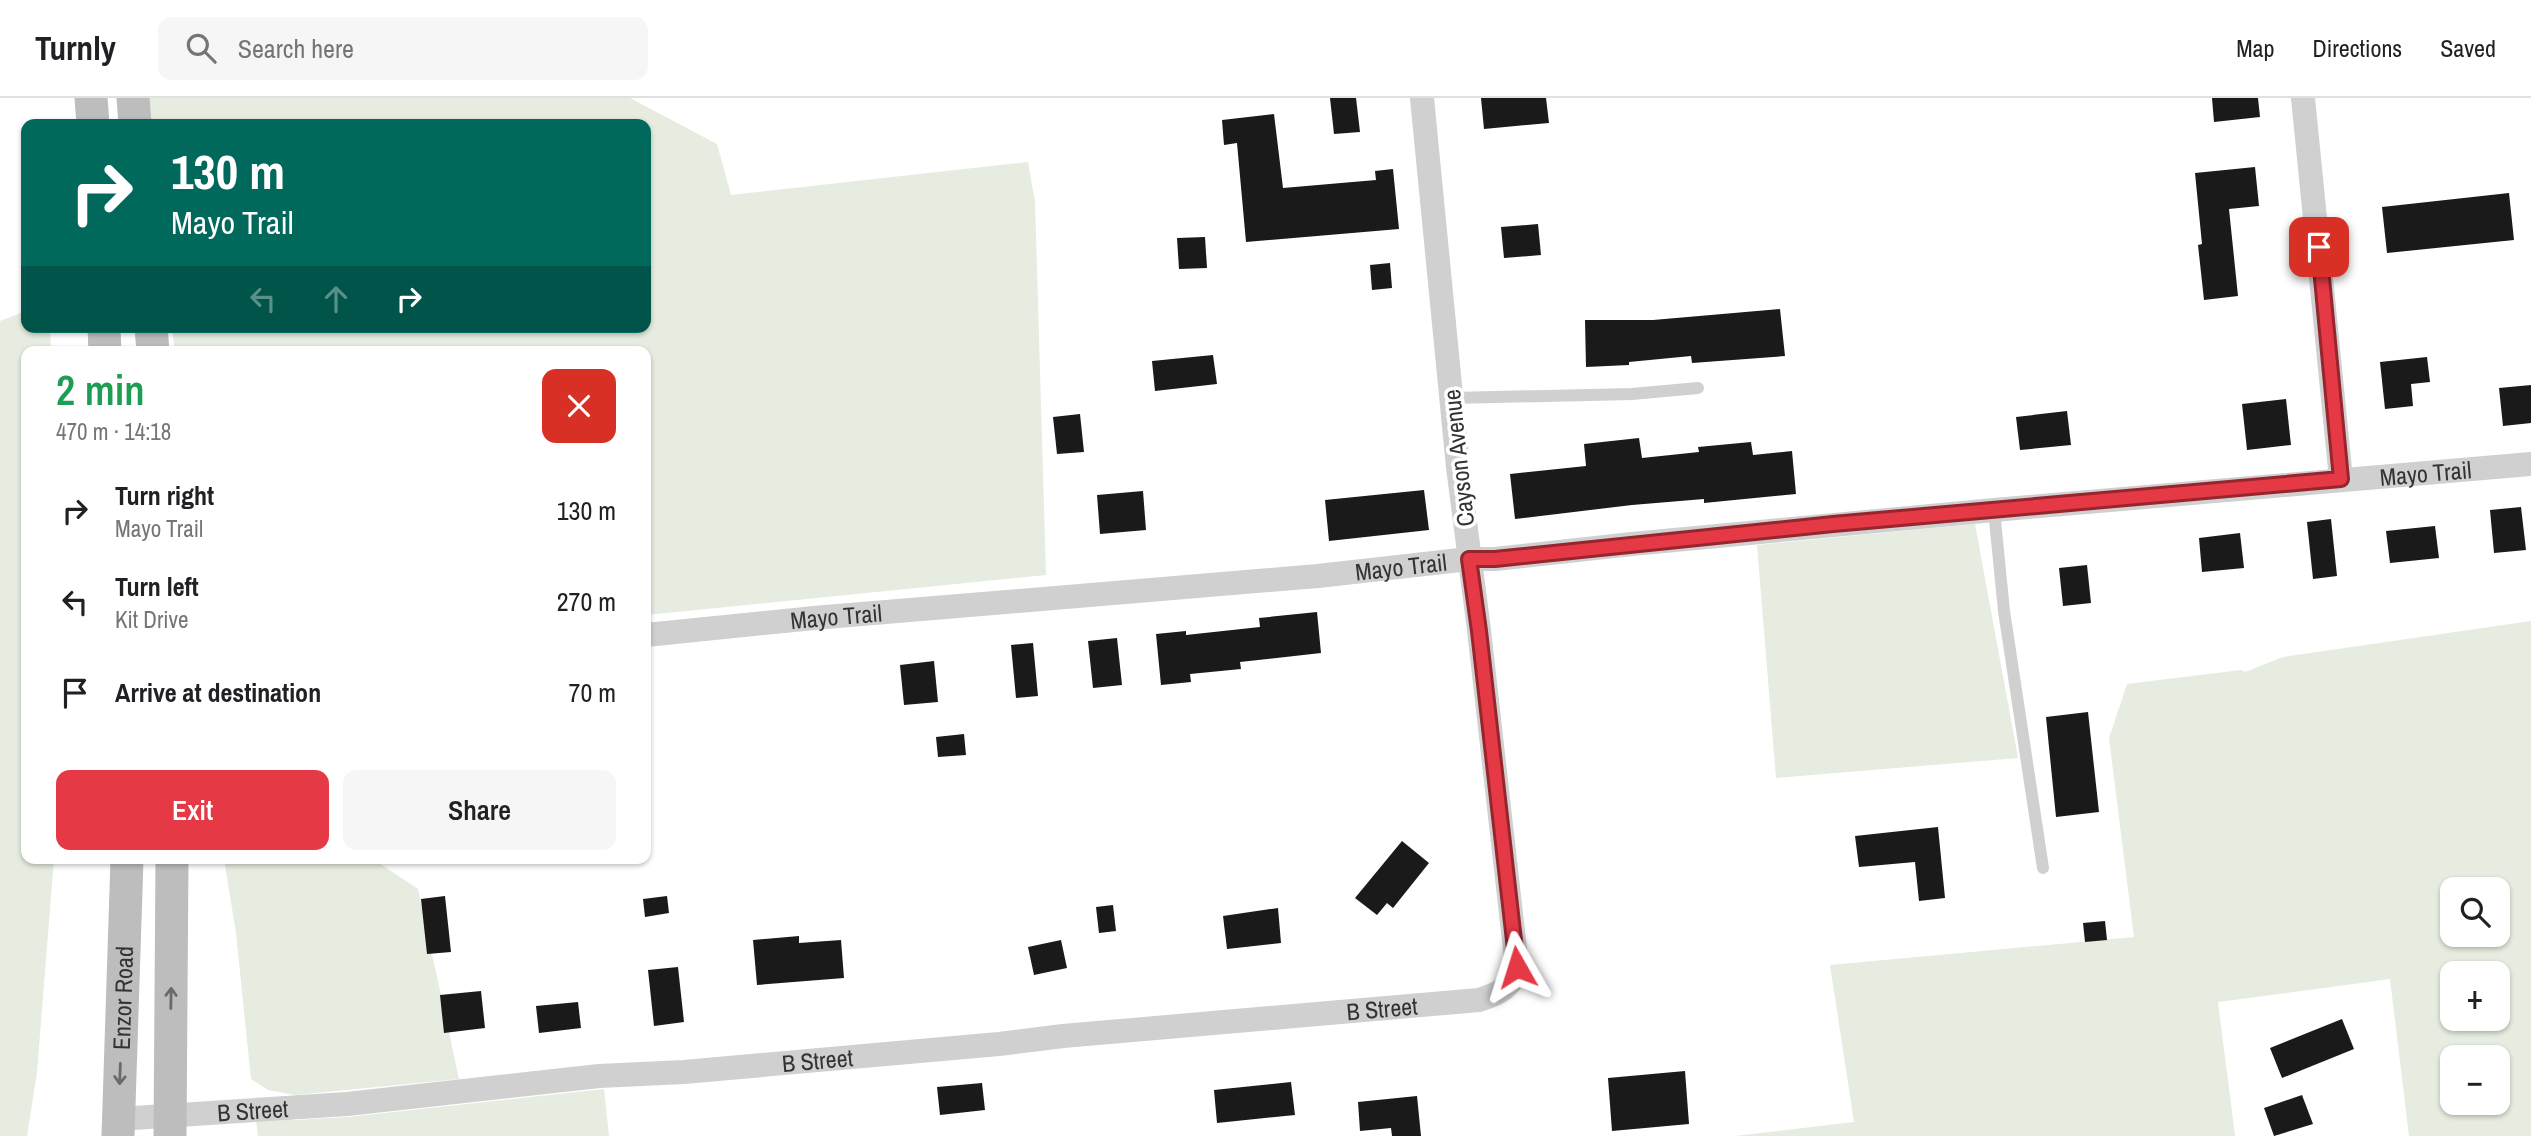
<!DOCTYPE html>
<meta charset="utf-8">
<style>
:root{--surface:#fff;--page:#f6f6f6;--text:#202124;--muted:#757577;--line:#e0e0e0;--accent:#e63946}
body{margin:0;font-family:"Archivo Narrow",sans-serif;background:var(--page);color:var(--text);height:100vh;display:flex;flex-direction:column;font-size:26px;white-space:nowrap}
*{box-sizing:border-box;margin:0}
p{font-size:23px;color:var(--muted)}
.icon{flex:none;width:38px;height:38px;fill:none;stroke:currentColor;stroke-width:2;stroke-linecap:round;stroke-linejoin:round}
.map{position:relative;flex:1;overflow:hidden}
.sheet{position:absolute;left:21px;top:248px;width:630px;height:518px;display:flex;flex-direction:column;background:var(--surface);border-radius:14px;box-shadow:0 2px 5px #0004}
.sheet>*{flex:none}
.guide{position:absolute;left:21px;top:21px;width:630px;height:214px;border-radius:14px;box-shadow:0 2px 5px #0004;background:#00695c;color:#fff;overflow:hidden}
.buttons{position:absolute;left:2440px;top:779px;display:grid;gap:14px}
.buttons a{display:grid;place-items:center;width:70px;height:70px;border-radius:14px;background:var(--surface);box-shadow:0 2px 5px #0004;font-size:35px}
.pin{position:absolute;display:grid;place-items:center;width:60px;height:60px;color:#fff;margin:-30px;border-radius:14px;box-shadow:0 4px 10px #0006}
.me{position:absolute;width:77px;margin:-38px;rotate:354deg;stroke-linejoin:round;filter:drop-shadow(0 0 5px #0008)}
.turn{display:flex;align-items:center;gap:24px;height:147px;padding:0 35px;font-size:32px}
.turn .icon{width:91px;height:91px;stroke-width:2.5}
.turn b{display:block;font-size:49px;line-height:60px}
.lanes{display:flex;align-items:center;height:66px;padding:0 35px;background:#0003;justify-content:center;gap:35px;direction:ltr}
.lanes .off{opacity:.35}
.round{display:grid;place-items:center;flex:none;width:74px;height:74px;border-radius:14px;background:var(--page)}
.head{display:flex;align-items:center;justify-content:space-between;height:119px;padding:0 35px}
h1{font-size:42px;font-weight:600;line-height:52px;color:#1e9e55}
.cta{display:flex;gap:14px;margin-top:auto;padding:14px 35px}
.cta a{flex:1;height:80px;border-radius:14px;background:var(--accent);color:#fff;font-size:28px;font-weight:600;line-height:80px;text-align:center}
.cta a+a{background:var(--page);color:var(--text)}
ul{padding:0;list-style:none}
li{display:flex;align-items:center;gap:21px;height:91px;padding:0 35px}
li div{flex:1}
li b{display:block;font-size:26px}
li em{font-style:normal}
header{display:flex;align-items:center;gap:42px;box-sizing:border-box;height:98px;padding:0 35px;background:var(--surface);border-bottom:2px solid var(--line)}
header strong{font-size:33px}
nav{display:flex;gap:38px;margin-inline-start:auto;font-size:24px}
.search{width:490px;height:63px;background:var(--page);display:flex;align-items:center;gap:18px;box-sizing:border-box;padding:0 24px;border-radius:14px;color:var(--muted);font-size:26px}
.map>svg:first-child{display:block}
.green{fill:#e6ecdf;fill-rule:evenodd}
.building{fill:#1a1a1a}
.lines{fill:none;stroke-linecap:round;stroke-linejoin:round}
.service{stroke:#d0d0d0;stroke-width:12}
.minor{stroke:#d0d0d0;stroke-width:24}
.secondary{stroke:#bdbdbd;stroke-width:33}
.oneway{stroke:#6a6a6a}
.route-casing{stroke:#96252e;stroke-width:18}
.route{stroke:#e63946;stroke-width:12}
.labels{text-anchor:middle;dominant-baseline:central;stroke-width:7;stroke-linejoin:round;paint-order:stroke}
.street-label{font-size:24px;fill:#333;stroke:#fff}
</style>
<header>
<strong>Turnly</strong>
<div class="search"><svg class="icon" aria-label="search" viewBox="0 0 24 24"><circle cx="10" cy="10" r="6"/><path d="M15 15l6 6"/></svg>Search here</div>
<nav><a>Map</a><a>Directions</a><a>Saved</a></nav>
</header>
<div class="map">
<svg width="2531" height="1038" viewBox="0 0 2531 1038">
<rect width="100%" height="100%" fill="#fff"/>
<g class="green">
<path d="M148 0H630L717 46 731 97 1028 64 1035 104 1046 477 646 517V254H175L172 229H646V26H151Z"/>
<path d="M26 213V229H50L51 254H26V761H54L37 974 27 1038H0V223Z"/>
<path d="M1975 426 2018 660 1776 680 1757 447Z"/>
<path d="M2531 523V1038H2409L2390 881 2218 904 2235 1038H1735L1854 1024 1830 867 2134 839 2109 640 2127 586 2241 572 2245 574 2283 559ZM2452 791H2497V836H2452ZM2452 875H2497V920H2452ZM2452 959H2497V1004H2452Z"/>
<path d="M224 761H373L418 791 459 981 295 997 268 992 251 981 236 835Z"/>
<path d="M604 991 609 1038H258L255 1015 295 1022 348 1019Z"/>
</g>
<g class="building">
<path d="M1330 0H1356L1360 34 1334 36Z"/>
<path d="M1481 0H1546L1549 25 1484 31Z"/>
<path d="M2212 0H2258L2260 19 2214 24Z"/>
<path d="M1274 16 1283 90 1376 82 1375 73 1393 71 1399 131 1246 144 1237 45 1224 47 1222 22Z"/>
<path d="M2255 69 2259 108 2229 111 2238 198 2204 202 2198 147 2202 146 2195 75Z"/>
<path d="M2509 95 2514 142 2387 155 2382 109Z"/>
<path d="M1538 126 1541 157 1504 160 1501 129Z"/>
<path d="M1205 139 1207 170 1179 171 1177 140Z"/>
<path d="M1390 165 1392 190 1372 192 1370 167Z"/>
<path d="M1780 211 1785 258 1692 265 1691 258 1629 264V267L1586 269 1585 222H1653Z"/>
<path d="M1213 257 1217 286 1155 293 1152 263Z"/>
<path d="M2427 259 2430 284 2411 286 2413 308 2385 311 2380 264Z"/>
<path d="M2531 287V325L2503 328 2499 290Z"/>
<path d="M2286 301 2291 347 2247 352 2242 306Z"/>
<path d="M2067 313 2071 347 2020 352 2016 319Z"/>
<path d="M1080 316 1084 354 1057 356 1053 319Z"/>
<path d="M1639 340 1642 360 1699 354 1698 349 1751 344 1753 357 1792 353 1796 396 1704 405V401L1632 407 1515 421 1510 376 1586 368 1584 346Z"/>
<path d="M1424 392 1429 432 1329 443 1325 402Z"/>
<path d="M1143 393 1146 432 1100 436 1097 397Z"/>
<path d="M2521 409 2526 452 2494 455 2490 412Z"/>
<path d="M2331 421 2337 478 2313 481 2307 424Z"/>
<path d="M2435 428 2439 460 2390 465 2386 433Z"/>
<path d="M2240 435 2244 470 2202 474 2199 440Z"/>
<path d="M2087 467 2091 505 2063 508 2059 470Z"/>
<path d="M1317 514 1321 555 1240 564 1241 571 1190 576 1191 584 1161 587 1156 536 1186 533V537L1260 529 1259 520Z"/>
<path d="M1117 540 1122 587 1093 590 1088 543Z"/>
<path d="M1033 545 1038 598 1016 600 1011 547Z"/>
<path d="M934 563 938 604 904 607 900 567Z"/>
<path d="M2088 614 2099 714 2056 719 2046 619Z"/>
<path d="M964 636 966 657 938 659 936 639Z"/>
<path d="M1938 729 1945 800 1919 803 1915 764 1859 769 1855 738Z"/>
<path d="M1402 743 1429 765 1393 810 1387 805 1377 817 1355 800Z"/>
<path d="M445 798 451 854 427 856 421 801Z"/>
<path d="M667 798 669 815 645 819 643 801Z"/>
<path d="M1113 807 1116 833 1099 835 1096 809Z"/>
<path d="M1278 810 1281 845 1227 851 1223 818Z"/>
<path d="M2105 823 2107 842 2085 844 2083 825Z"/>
<path d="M799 838V845L841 842 844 880 757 887 753 842Z"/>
<path d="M1061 842 1067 870 1034 877 1028 849Z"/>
<path d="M678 869 684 924 654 928 648 872Z"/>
<path d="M481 893 485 930 444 935 440 897Z"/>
<path d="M578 904 581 930 539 935 536 908Z"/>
<path d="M2342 921 2354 951 2282 980 2270 950Z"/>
<path d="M1685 973 1689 1026 1612 1033 1608 980Z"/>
<path d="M1291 984 1295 1017 1217 1025 1214 992Z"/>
<path d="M982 985 985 1012 940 1017 937 989Z"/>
<path d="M2302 997 2313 1026 2274 1038 2264 1010Z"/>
<path d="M1417 998 1421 1038H1392L1391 1030 1360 1033 1358 1004Z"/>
</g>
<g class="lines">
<g class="service">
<path d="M1452 300 1632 296 1698 290"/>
<path d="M1994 412 2004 513 2043 770"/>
</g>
<g class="minor">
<path d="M2303 0 2341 381"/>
<path id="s1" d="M646 537 814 520 1318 478 1469 461H1495L1632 446 1994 412 2531 366"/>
<path id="s2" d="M118 1021 347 1006 599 978 684 974 999 946 1063 938 1479 902C1498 896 1512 890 1517 869L1479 532 1458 369 1422 0"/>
</g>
<g class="secondary">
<path d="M91 0 93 26"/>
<path d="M133 0 135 26"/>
<path d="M104 229 105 254"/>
<path d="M151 229 153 254"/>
<path id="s3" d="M118 1038 127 761"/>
<path d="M170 1038 172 761"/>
</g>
</g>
<defs><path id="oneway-shaft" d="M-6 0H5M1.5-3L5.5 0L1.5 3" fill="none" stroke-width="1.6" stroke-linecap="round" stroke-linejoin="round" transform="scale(1.75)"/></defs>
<g class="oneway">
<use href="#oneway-shaft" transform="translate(171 900) rotate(-89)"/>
<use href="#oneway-shaft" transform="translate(120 976) rotate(92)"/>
</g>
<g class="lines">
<defs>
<path id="route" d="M1517 869 1479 533 1469 461H1495L1833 426 2341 381 2319 149"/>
</defs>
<use href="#route" class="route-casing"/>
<use href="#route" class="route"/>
</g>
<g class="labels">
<g class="street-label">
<text transform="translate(1458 360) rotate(-96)">Cayson Avenue</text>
<text stroke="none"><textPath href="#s1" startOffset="1787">Mayo Trail</textPath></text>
<text stroke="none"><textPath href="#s1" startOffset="758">Mayo Trail</textPath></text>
<text stroke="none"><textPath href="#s1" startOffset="191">Mayo Trail</textPath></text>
<text stroke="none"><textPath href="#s3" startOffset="138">Enzor Road</textPath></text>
<text stroke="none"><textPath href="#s2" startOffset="1269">B Street</textPath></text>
<text stroke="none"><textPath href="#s2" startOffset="702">B Street</textPath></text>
<text stroke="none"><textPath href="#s2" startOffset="135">B Street</textPath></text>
</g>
</g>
</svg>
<div class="buttons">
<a><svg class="icon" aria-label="search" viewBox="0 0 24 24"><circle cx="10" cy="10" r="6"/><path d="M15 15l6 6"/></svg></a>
<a>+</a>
<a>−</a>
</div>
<div class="pin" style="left:2319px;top:149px;background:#d93025"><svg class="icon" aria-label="arrive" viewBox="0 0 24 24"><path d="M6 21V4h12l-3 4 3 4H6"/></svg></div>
<svg class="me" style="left:1517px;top:869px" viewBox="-20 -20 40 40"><path d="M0-17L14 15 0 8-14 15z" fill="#e63946" stroke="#fff" stroke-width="4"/></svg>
<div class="guide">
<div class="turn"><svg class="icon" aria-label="right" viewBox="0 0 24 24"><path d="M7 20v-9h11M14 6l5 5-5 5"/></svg><div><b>130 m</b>Mayo Trail</div></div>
<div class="lanes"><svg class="icon off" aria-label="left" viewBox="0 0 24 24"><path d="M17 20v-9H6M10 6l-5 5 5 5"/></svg><svg class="icon off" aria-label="ahead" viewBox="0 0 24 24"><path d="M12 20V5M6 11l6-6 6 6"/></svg><svg class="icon" aria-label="right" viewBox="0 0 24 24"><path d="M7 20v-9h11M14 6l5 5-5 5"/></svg></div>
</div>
<section class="sheet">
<div class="head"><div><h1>2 min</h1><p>470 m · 14:18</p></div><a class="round" style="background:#d93025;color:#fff"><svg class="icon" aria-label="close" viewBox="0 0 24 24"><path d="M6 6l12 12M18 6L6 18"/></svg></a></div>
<ul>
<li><svg class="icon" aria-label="right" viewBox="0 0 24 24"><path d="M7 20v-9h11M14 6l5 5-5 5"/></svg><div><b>Turn right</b><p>Mayo Trail</p></div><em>130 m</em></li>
<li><svg class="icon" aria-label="left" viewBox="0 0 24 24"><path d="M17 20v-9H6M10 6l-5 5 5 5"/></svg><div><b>Turn left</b><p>Kit Drive</p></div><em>270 m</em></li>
<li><svg class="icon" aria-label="arrive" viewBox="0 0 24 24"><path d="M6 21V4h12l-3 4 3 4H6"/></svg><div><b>Arrive at destination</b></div><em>70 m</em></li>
</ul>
<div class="cta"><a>Exit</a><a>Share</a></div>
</section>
</div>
